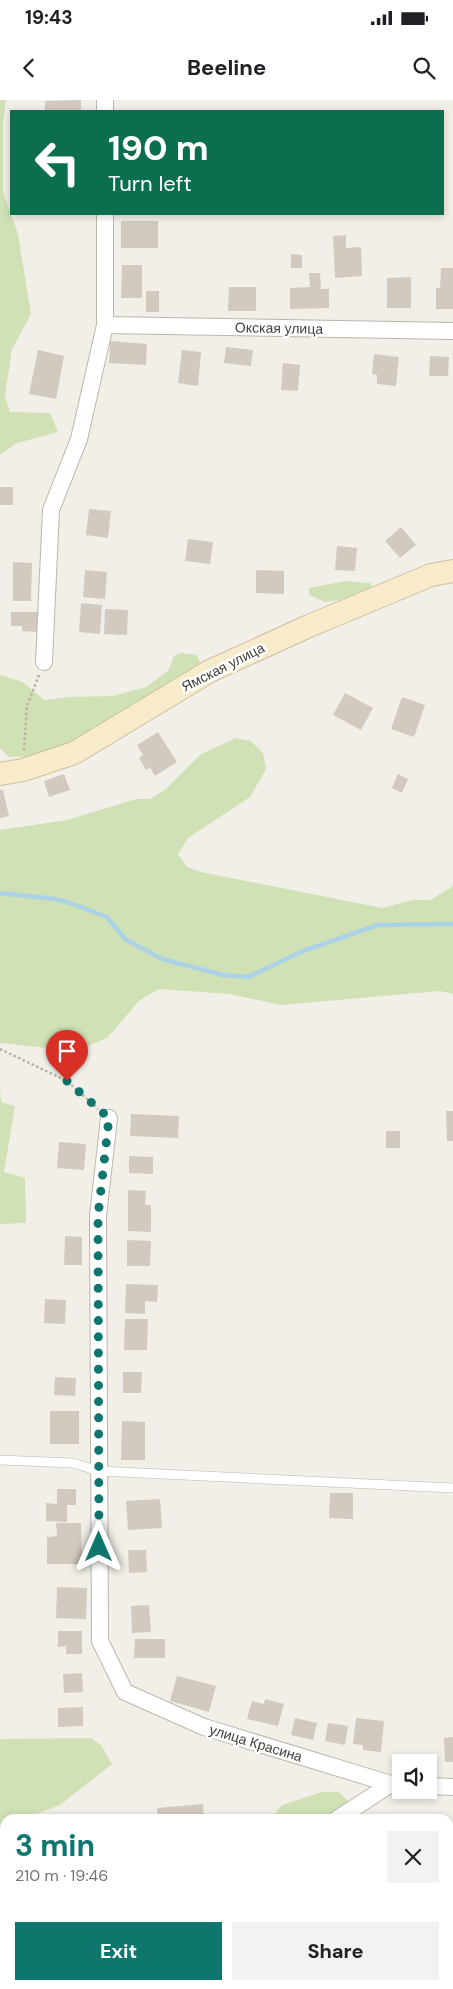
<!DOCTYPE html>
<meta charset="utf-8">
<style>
:root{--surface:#fff;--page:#f2f2f2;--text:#202124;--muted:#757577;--accent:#0f766e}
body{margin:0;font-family:"DM Sans",sans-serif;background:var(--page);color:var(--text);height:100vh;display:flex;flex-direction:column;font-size:19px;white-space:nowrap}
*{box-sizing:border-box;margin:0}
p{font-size:16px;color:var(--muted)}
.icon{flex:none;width:28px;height:28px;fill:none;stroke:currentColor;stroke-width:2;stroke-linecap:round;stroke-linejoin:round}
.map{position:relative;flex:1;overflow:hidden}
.drawer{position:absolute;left:0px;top:1714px;width:454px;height:176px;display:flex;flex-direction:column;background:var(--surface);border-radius:15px 15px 0 0;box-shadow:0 2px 8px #0003}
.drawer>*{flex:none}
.guide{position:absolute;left:10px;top:10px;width:434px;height:105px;border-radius:0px;box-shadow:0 2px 8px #0003;background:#0b6e4f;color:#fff;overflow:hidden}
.tools{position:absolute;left:392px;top:1654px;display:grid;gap:10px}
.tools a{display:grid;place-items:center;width:45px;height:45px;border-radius:0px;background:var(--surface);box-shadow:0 2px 8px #0003;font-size:25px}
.pin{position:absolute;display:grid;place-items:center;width:42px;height:42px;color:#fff;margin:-51px -21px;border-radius:50% 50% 50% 0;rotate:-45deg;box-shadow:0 0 5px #0007}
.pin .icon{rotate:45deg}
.me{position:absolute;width:55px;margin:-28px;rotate:0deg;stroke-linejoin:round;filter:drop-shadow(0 0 4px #0008)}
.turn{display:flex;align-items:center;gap:18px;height:105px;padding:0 15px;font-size:22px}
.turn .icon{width:65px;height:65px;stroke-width:2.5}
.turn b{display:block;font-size:35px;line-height:42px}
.round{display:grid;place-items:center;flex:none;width:52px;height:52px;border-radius:0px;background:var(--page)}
.headline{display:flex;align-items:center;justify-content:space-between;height:85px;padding:0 15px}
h1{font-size:30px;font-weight:700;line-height:38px;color:var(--accent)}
.action{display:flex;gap:10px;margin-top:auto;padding:10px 15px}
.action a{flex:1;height:58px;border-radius:0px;background:var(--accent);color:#fff;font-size:20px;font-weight:700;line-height:58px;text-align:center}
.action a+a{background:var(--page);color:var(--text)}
.status{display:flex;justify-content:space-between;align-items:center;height:35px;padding:0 25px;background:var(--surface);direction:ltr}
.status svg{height:14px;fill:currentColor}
header{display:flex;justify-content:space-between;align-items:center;height:65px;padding:0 15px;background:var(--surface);font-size:22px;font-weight:700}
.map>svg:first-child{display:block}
.green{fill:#d0e1b6}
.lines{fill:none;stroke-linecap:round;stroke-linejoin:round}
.stream{stroke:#acd2e7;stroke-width:4.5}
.building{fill:#d2cabf}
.lane-casing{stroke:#bcb6ac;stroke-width:10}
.street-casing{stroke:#bcb6ac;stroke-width:18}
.secondary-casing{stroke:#ccbe9d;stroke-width:24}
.path{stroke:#bcb19f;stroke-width:2.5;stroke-dasharray:2.5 2.5;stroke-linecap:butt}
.lane{stroke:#fff;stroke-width:9}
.street{stroke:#fff;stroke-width:16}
.secondary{stroke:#f8ebcc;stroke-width:22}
.route{stroke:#0f766e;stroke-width:9;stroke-dasharray:0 16.2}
.labels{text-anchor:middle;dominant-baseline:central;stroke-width:5;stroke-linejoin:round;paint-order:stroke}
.street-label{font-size:14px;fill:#453f38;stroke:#fff}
</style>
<div class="status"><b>19:43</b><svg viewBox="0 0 49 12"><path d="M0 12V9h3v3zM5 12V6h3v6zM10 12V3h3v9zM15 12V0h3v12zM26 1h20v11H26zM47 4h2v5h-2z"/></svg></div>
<header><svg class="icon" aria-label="back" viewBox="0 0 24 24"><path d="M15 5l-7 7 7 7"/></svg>Beeline<svg class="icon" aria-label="search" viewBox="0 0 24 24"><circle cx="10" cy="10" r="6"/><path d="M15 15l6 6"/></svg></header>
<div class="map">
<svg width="453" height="1889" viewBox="0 0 453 1889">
<rect width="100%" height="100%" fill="#f2efe8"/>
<g class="green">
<path d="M0 0H6L3 24V92L18 134 31 214 12 249 5 296 10 312 50 313 58 332 17 343 0 355Z"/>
<path d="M345 481 370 483 372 486 360 497 325 502 309 495V488Z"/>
<path d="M181 553 197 555 200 563 171 585 73 644 37 656 9 657 0 648V575L23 582 44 600 69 597 113 596 146 587 168 571 174 556Z"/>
<path d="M236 638 251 641 263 653 266 669 250 697 188 738 178 754 187 767 201 772 382 808 413 800H430L453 786V894L440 891 281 905 229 894 159 889 140 900 107 938 76 951 0 943V730L67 720 136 699H150L166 689 201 654Z"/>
<path d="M0 988 1 1002 15 1006 4 1072 25 1078 26 1123 0 1124Z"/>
<path d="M91 1638 101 1645 112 1664 60 1705 23 1719H5V1732L0 1735V1639Z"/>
<path d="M322 1692H339L349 1702 337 1713 320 1719H274L273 1716 282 1705Z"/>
</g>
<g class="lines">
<path class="stream" d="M0 793 55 799 70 803 107 817 125 839 162 859 223 875 248 877 303 851 378 825 453 824"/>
</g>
<g class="building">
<path d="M81 0V11H45V1Z"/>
<rect x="121" y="121" width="37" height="27"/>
<path d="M346 135V148L361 147 362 176 335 178 333 136Z"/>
<path d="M291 154 302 155V168H291Z"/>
<path d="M122 165H142V198H121Z"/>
<path d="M441 168H453V209H436V188H440Z"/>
<path d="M309 173H320L321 189H329V208L290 209V188L310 187Z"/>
<path d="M411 177V208H387V178Z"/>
<path d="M229 187H256V211H228Z"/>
<rect x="146" y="191" width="13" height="21"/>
<path d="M110 241 147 244 146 265 109 263Z"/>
<path d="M226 247 253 250 251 266 224 263Z"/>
<path d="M38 250 64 256 56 299 29 294Z"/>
<path d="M182 250 201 252 198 286 178 283Z"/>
<path d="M374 254 399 257 396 286 377 284V275L372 274Z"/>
<path d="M430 256 449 257 448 276H429Z"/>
<path d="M283 263 300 265 298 291 281 290Z"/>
<rect x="0" y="387" width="13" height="18"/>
<path d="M89 409 111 411 108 438 86 435Z"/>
<path d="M401 427 416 445 400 458 385 441Z"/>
<path d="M188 439 213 442 210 464 185 461Z"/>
<path d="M337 446 357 448 355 471 335 470Z"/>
<path d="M13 462 32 463 31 501H13Z"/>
<path d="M85 470 107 472 105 499 83 497Z"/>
<path d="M256 470 284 471V494L256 493Z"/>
<path d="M81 503 102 505 100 534 79 532Z"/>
<path d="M105 509 128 510 127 535 104 534Z"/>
<path d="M11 512H38V532L22 531V526H11Z"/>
<path d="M345 593 373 608 361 630 333 615Z"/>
<path d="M402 597 425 605 414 637 391 629Z"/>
<path d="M158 632 177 662 155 676 150 668 146 670 139 658 143 655 137 645Z"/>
<path d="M64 674 70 690 49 697 44 681Z"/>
<path d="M398 674 408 679 402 693 392 688Z"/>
<path d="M0 690H3L9 716 0 718Z"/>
<path d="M446 1011H453V1041H447Z"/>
<path d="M131 1014 179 1016 178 1038 130 1036Z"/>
<rect x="386" y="1031" width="14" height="17"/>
<path d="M59 1042 86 1044 84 1070 57 1068Z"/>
<path d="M129 1056 153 1057V1074L129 1073Z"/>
<path d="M128 1090 146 1091 145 1105H151V1132L128 1131Z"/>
<path d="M65 1136 82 1137V1165H64Z"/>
<path d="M127 1140 151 1141 150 1166H127Z"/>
<path d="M126 1184 158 1185 157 1202 145 1201V1214L125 1213Z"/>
<path d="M45 1199 66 1200 65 1224 44 1223Z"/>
<path d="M125 1219H148L147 1250H124Z"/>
<path d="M123 1272H142L141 1293H123Z"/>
<path d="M55 1277 76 1278 75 1296 54 1295Z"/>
<rect x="50" y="1311" width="29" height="33"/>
<path d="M122 1321 145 1322V1360H121Z"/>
<path d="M57 1389H76V1405H67V1422L46 1421V1403L57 1404Z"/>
<path d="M330 1393H353V1419L329 1418Z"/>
<path d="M160 1399 162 1428 128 1430 126 1401Z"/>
<path d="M56 1423H81L82 1464H47V1437L57 1436Z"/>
<path d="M128 1450H146L147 1472 129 1473Z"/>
<path d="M57 1487 87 1488 86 1519 56 1518Z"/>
<path d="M149 1505 151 1532 132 1533 131 1506Z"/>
<path d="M58 1531H82V1554H66V1546L58 1547Z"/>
<path d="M135 1539H165V1558H134Z"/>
<path d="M82 1573 83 1592 64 1593 63 1574Z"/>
<path d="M177 1576 216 1586 209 1612 170 1601Z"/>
<path d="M265 1599 284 1604 278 1626 247 1619 252 1601 264 1604Z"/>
<path d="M83 1607V1626L58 1627V1608Z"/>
<path d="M295 1618 317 1623 313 1640 291 1635Z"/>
<path d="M356 1618 384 1621 381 1652 363 1650V1645L353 1644Z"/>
<path d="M328 1623 348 1626 345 1645 325 1641Z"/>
<path d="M453 1637V1662H445L444 1638Z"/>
<path d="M203 1704 204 1719H158L157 1708Z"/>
<rect x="449" y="1729" width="4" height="30"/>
<path d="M5 1796V1823L0 1825V1797Z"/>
<rect x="315" y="1885" width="26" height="3"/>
</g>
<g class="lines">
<defs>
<g id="lane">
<path d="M0 1360 73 1363 99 1371 453 1388"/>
<path d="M274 1889V1885"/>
</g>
<g id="street">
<path d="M105 11V0"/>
<path d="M105 225 453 231"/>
<path d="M44 562 51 410 79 339 105 225V114"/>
<path d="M109 1018 98 1116 100 1541 125 1592 204 1627 391 1684"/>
<path d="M429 1686 453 1687"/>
<path d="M337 1719 391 1684H397"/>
<path d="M0 1787 5 1785"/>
</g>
<path id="secondary" d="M0 674 23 670 74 653 210 571 309 526 431 475 453 471"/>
</defs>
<use href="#lane" class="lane-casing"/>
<use href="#street" class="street-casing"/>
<use href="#secondary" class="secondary-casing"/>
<g class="path">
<path d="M24 650 27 606 39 575"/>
<path d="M0 949 67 981 98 1009"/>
</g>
<use href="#lane" class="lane"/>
<use href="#street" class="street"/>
<use href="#secondary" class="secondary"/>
</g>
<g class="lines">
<path class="route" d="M67 981 109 1018 98 1116 99 1447"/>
</g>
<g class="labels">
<g class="street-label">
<text transform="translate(279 228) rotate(1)">Окская улица</text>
<text transform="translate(223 567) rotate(-27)">Ямская улица</text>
<text transform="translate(256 1643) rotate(17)">улица Красина</text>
</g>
</g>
</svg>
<div class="tools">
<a><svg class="icon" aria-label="sound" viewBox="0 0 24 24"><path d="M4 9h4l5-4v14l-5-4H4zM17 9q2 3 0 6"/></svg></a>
</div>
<div class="pin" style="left:67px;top:981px;background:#d93025"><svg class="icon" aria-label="arrive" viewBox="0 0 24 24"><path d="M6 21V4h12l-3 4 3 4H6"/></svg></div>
<svg class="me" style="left:99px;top:1447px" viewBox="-20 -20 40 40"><path d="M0-17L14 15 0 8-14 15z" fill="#0f766e" stroke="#fff" stroke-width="4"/></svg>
<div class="guide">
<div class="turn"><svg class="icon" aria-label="left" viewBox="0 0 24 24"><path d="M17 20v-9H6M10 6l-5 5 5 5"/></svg><div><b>190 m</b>Turn left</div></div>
</div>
<section class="drawer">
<div class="headline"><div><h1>3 min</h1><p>210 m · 19:46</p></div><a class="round"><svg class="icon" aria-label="close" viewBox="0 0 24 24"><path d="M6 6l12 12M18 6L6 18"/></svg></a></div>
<div class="action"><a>Exit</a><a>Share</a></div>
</section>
</div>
